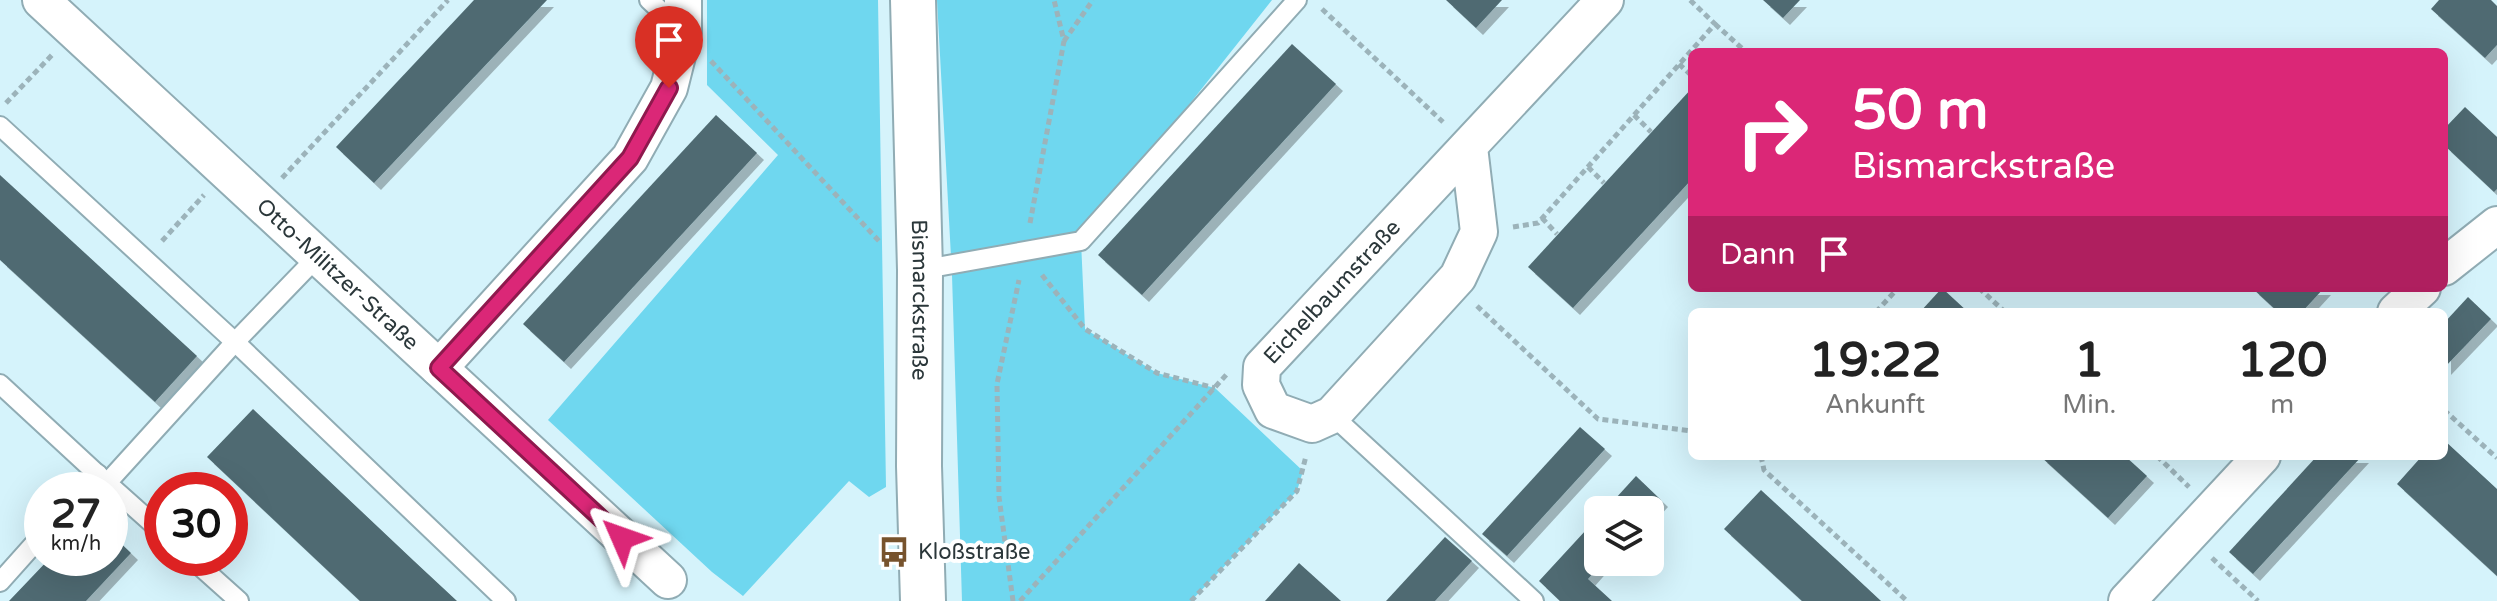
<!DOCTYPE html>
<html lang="de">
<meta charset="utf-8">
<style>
:root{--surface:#fff;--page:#f2f2f2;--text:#222;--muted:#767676}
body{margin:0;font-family:"Varela Round",sans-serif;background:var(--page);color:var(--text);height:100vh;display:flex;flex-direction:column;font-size:30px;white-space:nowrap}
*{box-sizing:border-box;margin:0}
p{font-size:26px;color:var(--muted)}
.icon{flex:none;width:44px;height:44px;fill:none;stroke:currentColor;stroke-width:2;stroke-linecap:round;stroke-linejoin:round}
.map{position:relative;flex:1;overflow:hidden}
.sheet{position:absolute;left:1688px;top:308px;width:760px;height:152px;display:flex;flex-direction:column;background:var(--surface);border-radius:12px;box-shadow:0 8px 32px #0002}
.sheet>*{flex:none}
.top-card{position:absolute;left:1688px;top:48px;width:760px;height:244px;border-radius:12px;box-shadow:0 8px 32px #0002;background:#db2777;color:#fff;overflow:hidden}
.controls{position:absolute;left:1584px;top:496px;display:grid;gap:16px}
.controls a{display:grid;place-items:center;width:80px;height:80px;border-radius:12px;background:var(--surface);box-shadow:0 8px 32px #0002;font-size:40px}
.speed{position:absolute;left:24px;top:472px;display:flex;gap:16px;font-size:40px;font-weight:700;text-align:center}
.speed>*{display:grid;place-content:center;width:104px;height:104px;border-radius:50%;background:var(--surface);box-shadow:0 8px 32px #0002;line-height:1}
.speed small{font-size:20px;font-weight:400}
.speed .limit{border:12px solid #d22;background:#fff;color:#111}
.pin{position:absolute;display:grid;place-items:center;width:68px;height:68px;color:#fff;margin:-82px -34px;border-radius:50% 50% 50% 0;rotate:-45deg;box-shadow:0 0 8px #0007}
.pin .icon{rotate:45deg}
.me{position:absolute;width:88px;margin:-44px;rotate:313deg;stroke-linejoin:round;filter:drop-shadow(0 0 6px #0008)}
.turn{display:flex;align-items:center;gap:28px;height:168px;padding:0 32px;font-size:36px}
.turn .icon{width:104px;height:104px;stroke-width:2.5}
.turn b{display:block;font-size:56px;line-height:68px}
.then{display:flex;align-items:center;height:76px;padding:0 32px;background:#0003;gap:16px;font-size:30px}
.eta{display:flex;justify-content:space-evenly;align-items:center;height:136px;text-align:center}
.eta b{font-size:48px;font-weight:800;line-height:56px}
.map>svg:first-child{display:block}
.green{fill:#6fd7ef}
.building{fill:#506b72;filter:url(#shadow)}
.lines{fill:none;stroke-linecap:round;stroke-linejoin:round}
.service-casing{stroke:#90acb4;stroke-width:22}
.minor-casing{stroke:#90acb4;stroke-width:40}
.tertiary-casing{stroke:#90acb4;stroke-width:48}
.path{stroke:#9cb3ba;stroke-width:5;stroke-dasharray:6 4;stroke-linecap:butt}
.service{stroke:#fff;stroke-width:18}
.minor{stroke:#fff;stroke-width:36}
.tertiary{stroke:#fff;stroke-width:44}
.route-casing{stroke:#8e194d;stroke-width:20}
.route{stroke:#db2777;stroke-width:14}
.labels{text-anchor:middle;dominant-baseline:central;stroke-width:8;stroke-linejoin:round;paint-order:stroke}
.street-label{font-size:22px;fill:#2b373a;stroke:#fff}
.poi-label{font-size:22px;fill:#2b373a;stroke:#fff;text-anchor:start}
</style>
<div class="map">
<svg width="2497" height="601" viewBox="0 0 2497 601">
<defs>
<filter id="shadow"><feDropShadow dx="7" dy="7" stdDeviation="0" flood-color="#0004"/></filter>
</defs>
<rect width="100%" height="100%" fill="#d5f3fb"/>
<g class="green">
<path d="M707 0H878L886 487 869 497 849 481 743 596 712 572 548 420 778 155 707 85Z"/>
<path d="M937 0H1272L1081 241 1085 329 1157 373 1215 388 1303 471 1297 491 1191 601H962L952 275Z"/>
</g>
<g class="building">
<path d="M474 0H547L374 183 336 147Z"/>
<path d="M1446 0H1502L1476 28Z"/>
<path d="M1763 0H1800L1783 18Z"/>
<path d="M2439 0H2491L2497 6V45L2485 58 2431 9Z"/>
<path d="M1292 44 1336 84 1142 295 1098 255Z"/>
<path d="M1692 88V179L1573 308 1528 267Z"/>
<path d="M2465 107 2497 137V189L2494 192 2444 145V129Z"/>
<path d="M716 115 757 153 564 362 523 324Z"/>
<path d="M0 175 197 356 155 402 0 260Z"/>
<path d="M1942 288 1968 312H1920Z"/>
<path d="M2252 288H2324L2302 312H2278Z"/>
<path d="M2468 297 2491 319 2444 368V323Z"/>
<path d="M253 409 414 561 457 601H360L207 457Z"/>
<path d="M1580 427 1605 449 1507 556 1482 534Z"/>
<path d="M2444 440 2497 489V576L2397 484 2422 456H2444Z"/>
<path d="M2040 456H2125L2147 476 2108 518Z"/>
<path d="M2317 456H2362L2253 574 2229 552Z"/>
<path d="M1636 476 1661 500 1652 510H1605Z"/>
<path d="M1761 490 1837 560 1881 601H1802L1724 529Z"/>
<path d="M1598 517V562H1603L1588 579 1612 601H1560L1539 581Z"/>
<path d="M110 533 131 553 86 601H9L50 558H110Z"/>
<path d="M1445 537 1472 561 1435 601H1386Z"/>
<path d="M1299 563 1341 601H1265Z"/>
</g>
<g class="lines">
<defs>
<g id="service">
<path d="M649 0 681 30"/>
<path d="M0 126 235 342 107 483 162 532"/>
<path d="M318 256 235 342 506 601"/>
<path d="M920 270 1081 241 1297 0"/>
<path d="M0 384 107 483"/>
<path d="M1332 415 1534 601"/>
<path d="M83 490 98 474"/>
<path d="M191 558 239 601"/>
<path d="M0 582 42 535"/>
</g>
<g id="minor">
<path id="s1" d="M41 0 668 580"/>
<path id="s2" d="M1469 147 1479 232 1458 277 1332 415 1312 424 1273 410 1261 385 1262 367 1605 0"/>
<path d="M2444 267 2497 225"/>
<path d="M2396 312 2422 288"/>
<path d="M439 368 630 158 669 88 683 32V0"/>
<path d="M2127 601 2262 456"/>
</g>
<g id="tertiary">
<path id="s3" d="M913 0 920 270 919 466 923 601"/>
</g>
</defs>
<use href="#service" class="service-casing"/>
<use href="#minor" class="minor-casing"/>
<use href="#tertiary" class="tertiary-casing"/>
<g class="path">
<path d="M1322 9 1443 122"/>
<path d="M1715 24 1746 52"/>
<path d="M1064 41 1093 0"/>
<path d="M2121 52H2122"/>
<path d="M711 61 879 241"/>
<path d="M1679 64 1692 76"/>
<path d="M6 103 52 55"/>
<path d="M1634 115 1651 132"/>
<path d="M1588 167 1604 183"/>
<path d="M282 178 448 0"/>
<path d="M1542 218 1557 234"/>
<path d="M1030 223 1064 41 1054 0"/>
<path d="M1513 227 1538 223 1715 24 1690 0"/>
<path d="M162 241 204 195"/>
<path d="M1042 275 1085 329 1157 373 1215 388"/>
<path d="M1979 288 2005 312"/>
<path d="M1477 306 1598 419 1692 431"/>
<path d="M1876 312 1898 288"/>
<path d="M2444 410 2497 458"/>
<path d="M1761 456 1764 470 1907 601"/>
<path d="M2157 456 2189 487"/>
<path d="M2212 558 2258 601"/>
<path d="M1013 601 999 497 997 384 1019 280"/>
<path d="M1020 601 1227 374"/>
<path d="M1191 601 1297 491 1306 456"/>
</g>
<use href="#service" class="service"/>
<use href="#minor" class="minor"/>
<use href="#tertiary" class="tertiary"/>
</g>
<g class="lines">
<defs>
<path id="route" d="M622 538 439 368 630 158 669 88"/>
</defs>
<use href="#route" class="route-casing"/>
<use href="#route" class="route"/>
</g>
<defs>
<symbol id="bus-bare" viewBox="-9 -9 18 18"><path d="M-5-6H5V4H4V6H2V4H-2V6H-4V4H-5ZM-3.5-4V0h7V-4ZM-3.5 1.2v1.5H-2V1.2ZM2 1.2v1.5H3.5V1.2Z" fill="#77532d" stroke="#fff" stroke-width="2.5" paint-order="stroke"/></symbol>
</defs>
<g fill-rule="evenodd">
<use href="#bus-bare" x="872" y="530" width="44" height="44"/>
</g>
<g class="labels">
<g class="street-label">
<text stroke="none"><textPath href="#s1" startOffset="404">Otto-Militzer-Straße</textPath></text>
<text stroke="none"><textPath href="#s2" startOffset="534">Eichelbaumstraße</textPath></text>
<text stroke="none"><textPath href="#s3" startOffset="300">Bismarckstraße</textPath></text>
</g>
<g class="poi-label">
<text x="918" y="552">Kloßstraße</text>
</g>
</g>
</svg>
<div class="controls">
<a><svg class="icon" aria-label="layers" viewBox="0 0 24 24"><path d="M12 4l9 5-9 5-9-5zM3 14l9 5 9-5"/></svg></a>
</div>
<div class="speed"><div>27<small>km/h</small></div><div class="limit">30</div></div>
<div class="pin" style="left:669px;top:88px;background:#d93025"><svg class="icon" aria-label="arrive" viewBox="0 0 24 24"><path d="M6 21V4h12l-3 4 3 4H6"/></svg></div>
<svg class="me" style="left:622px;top:538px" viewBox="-20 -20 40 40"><path d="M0-17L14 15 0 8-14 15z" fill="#db2777" stroke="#fff" stroke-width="4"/></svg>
<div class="top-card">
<div class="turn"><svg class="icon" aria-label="right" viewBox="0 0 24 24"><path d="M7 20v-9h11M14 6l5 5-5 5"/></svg><div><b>50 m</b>Bismarckstraße</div></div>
<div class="then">Dann<svg class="icon" aria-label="arrive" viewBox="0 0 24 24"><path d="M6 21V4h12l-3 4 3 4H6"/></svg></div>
</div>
<section class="sheet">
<div class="eta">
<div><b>19:22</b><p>Ankunft</p></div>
<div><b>1</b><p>Min.</p></div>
<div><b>120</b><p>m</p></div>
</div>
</section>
</div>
